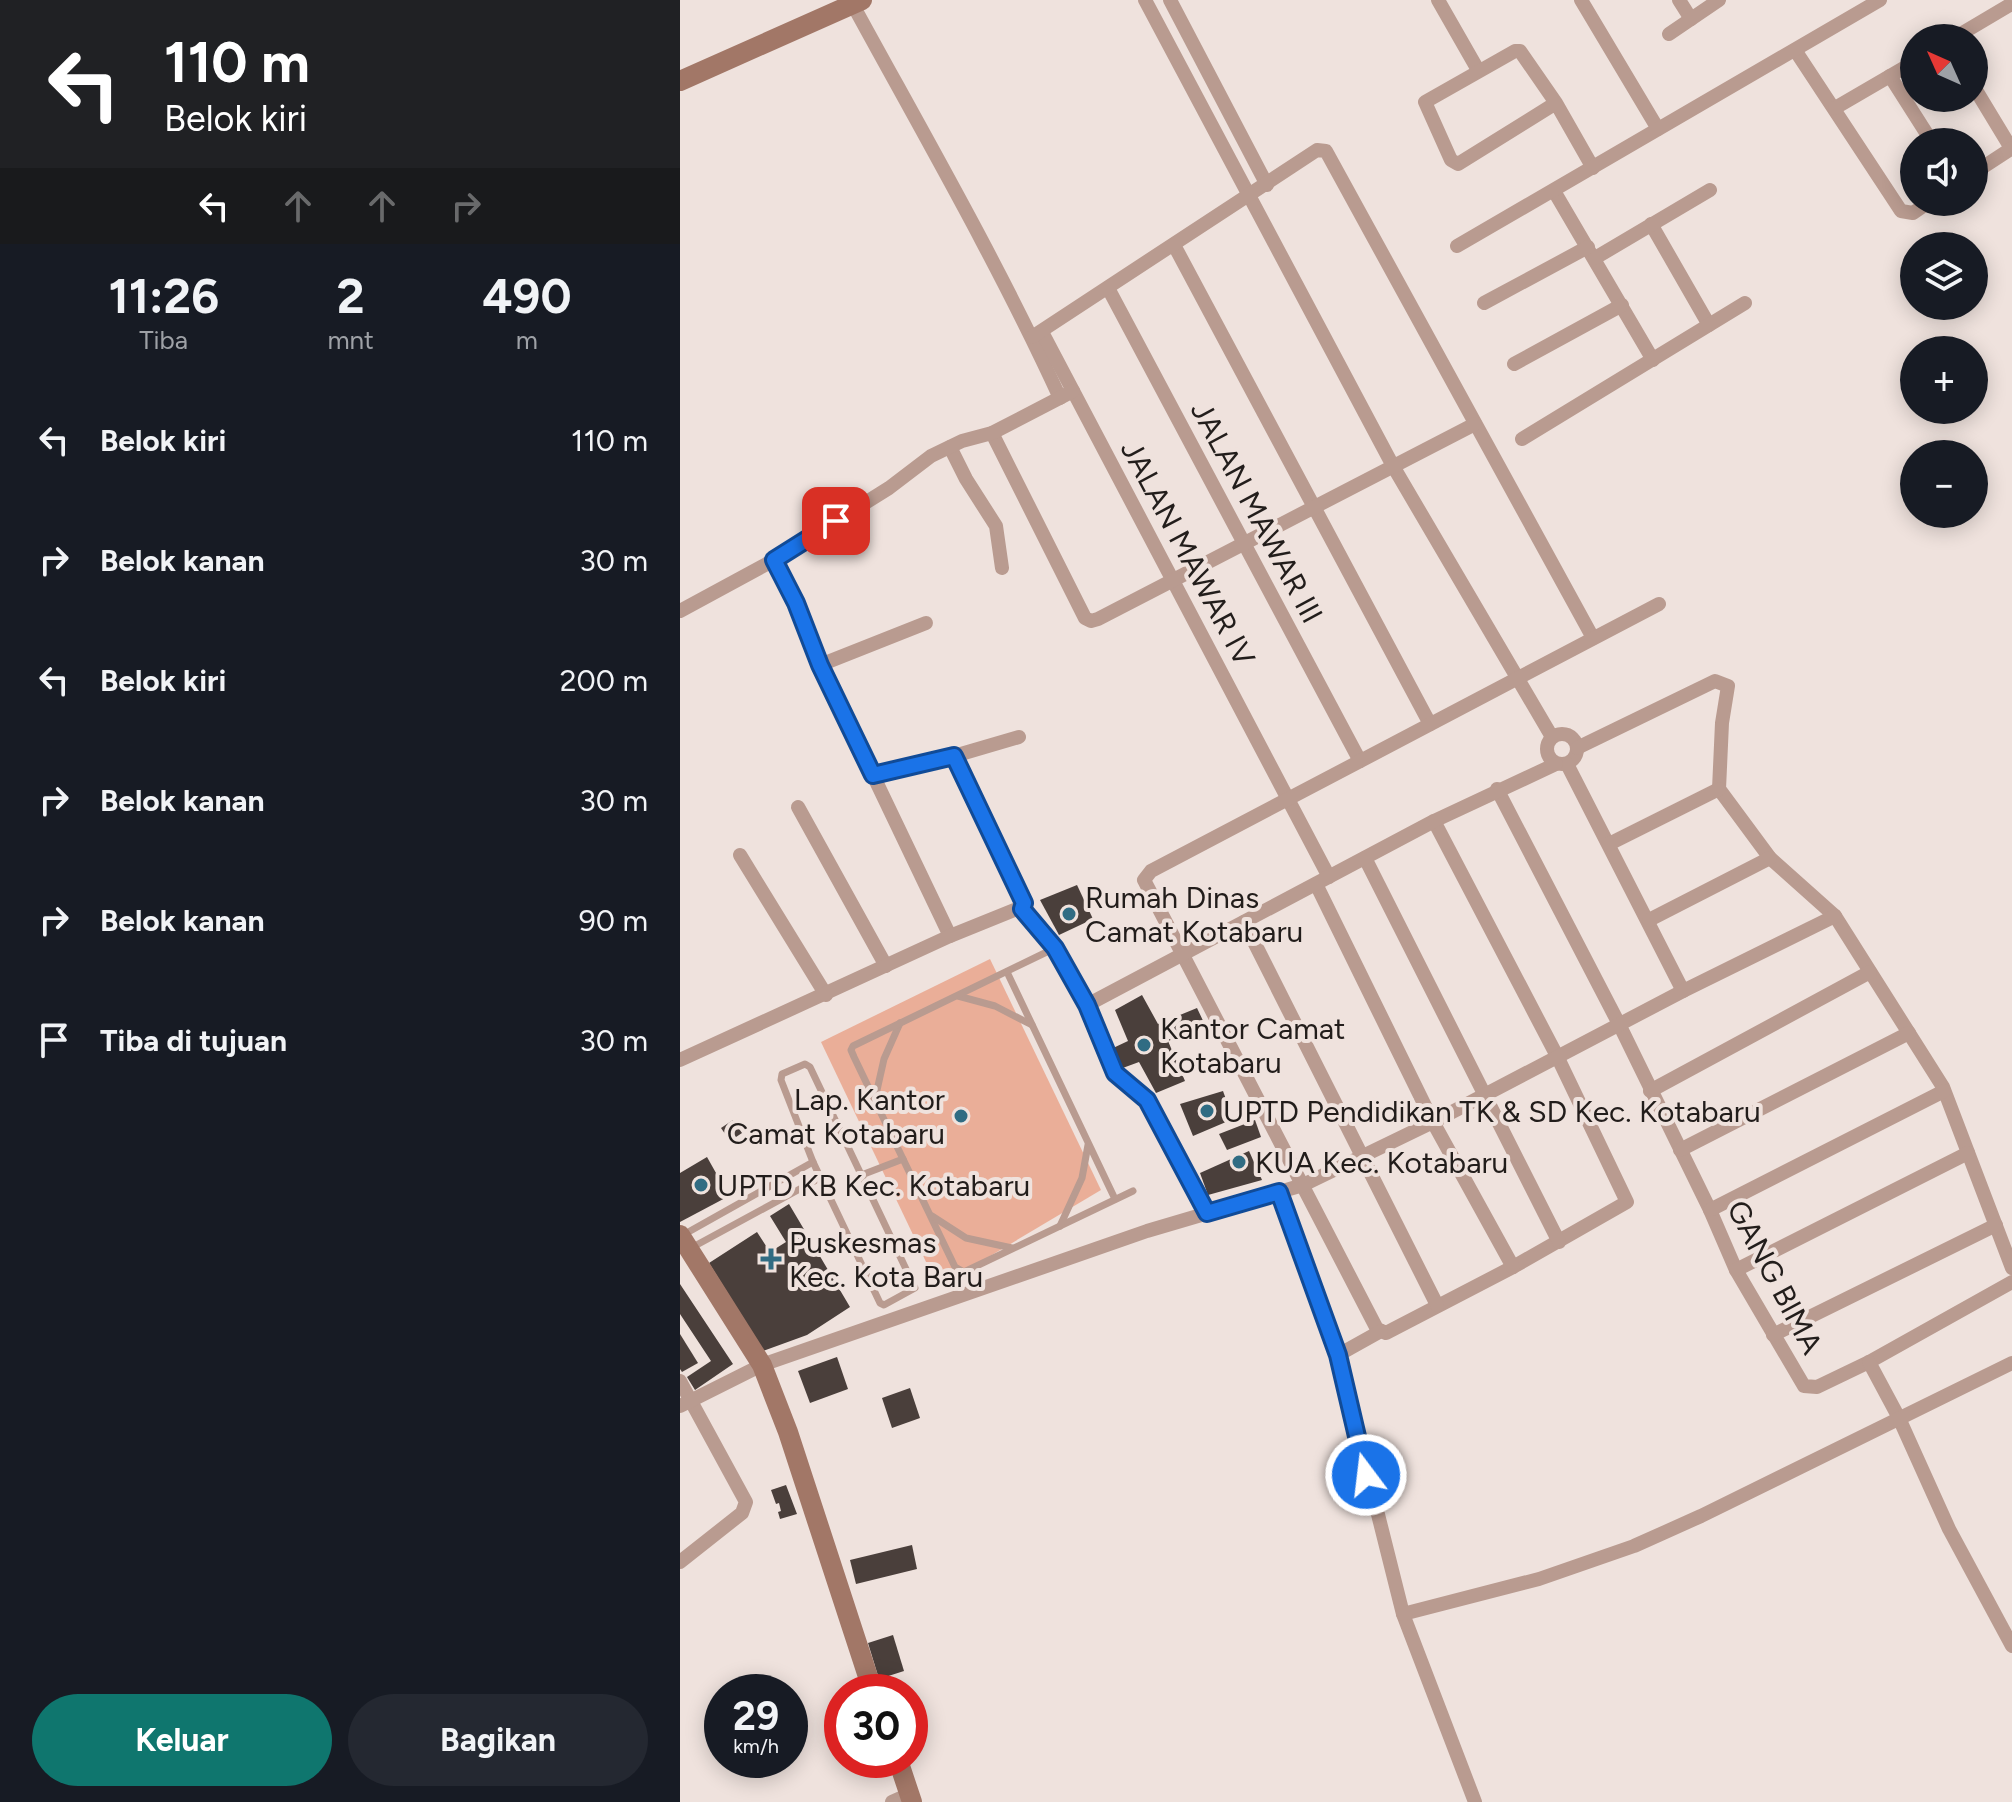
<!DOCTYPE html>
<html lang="id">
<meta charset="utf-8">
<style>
:root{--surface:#171b24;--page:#242831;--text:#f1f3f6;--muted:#9ea1a6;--accent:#0f766e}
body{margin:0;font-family:Figtree,sans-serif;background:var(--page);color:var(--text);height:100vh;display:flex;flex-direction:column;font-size:30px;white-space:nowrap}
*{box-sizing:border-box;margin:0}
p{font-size:26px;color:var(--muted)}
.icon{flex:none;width:44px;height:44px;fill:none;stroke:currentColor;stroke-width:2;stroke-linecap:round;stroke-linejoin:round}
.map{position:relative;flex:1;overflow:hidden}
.side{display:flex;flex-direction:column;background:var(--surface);width:680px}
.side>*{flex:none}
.guide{background:#202124;color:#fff;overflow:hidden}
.needle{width:52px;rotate:315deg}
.tools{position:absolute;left:1220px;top:24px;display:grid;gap:16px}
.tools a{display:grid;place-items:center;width:88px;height:88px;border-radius:50%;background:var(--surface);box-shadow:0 4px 20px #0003;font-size:40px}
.speed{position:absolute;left:24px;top:1674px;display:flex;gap:16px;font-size:40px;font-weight:700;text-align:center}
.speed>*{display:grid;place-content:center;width:104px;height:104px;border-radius:50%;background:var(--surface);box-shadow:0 4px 20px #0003;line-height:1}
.speed small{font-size:20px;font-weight:400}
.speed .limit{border:12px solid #d22;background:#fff;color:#111}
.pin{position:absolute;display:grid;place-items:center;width:68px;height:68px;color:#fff;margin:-34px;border-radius:16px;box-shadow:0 4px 12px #0006}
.me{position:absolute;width:88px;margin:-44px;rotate:345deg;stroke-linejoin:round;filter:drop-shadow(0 0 6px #0008)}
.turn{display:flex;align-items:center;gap:28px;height:168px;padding:0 32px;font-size:36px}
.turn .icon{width:104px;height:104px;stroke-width:2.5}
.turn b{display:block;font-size:56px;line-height:68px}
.lanes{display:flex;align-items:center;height:76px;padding:0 32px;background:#0003;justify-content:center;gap:40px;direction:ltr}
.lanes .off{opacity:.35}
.eta{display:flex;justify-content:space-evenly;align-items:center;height:136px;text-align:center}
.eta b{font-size:48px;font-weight:700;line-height:56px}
.action{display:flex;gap:16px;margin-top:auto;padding:16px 32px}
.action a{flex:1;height:92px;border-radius:48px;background:var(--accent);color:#fff;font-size:32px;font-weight:700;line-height:92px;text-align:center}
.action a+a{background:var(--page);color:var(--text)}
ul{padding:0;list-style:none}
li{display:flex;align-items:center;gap:24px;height:120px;padding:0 32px}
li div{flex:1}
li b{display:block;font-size:30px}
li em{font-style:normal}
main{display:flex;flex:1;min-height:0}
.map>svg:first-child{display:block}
.green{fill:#eaae98}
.building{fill:#4a3f3b}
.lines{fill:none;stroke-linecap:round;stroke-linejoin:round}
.lane{stroke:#b99b90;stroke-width:7}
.street{stroke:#b99b90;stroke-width:14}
.secondary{stroke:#a27767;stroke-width:20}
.route-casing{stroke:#114b97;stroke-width:20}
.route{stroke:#1a73e8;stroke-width:14}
.poi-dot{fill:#306c83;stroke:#efe2dd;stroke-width:3}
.labels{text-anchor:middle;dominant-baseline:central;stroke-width:8;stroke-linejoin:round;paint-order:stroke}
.street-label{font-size:30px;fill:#221d1b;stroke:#efe2dd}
.poi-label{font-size:30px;fill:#221d1b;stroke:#efe2dd;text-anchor:start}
</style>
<main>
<section class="side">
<div class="guide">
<div class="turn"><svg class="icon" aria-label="left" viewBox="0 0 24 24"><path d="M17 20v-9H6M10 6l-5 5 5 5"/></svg><div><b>110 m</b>Belok kiri</div></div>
<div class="lanes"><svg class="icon" aria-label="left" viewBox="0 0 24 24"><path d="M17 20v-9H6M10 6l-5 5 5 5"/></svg><svg class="icon off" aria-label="ahead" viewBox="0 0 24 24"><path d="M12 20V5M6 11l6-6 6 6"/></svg><svg class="icon off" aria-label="ahead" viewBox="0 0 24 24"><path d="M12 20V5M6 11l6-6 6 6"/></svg><svg class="icon off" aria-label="right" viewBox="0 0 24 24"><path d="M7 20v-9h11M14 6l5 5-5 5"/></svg></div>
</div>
<div class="eta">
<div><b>11:26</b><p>Tiba</p></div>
<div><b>2</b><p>mnt</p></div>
<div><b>490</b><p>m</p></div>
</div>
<ul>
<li><svg class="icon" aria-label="left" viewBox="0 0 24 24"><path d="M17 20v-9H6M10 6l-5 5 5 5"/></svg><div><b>Belok kiri</b></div><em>110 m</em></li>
<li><svg class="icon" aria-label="right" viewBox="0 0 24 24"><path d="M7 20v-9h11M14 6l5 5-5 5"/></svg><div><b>Belok kanan</b></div><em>30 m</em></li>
<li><svg class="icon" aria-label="left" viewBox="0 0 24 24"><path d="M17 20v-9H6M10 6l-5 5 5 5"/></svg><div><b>Belok kiri</b></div><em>200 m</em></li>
<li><svg class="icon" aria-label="right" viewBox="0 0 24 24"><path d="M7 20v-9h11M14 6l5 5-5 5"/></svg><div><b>Belok kanan</b></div><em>30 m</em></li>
<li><svg class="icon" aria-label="right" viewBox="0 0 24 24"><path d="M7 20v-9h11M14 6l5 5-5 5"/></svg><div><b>Belok kanan</b></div><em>90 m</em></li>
<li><svg class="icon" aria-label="arrive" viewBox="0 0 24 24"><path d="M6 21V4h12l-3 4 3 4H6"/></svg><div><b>Tiba di tujuan</b></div><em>30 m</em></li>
</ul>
<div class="action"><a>Keluar</a><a>Bagikan</a></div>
</section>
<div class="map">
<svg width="1332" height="1802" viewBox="0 0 1332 1802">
<rect width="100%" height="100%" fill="#efe2dd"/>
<path class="green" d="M310 959 421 1190 258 1287 141 1042Z"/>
<g class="building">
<path d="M397 885 413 919 379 935 360 900Z"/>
<path d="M462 995 478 1024 517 1008 526 1027 488 1041 505 1081 476 1093 459 1062 440 1069 431 1049 448 1041 435 1010Z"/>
<path d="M543 1091 553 1119 513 1136 500 1104Z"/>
<path d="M53 1120 62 1133 50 1141 41 1128Z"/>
<path d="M575 1120 581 1137 547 1150 539 1134Z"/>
<path d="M569 1151 582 1180 528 1195 520 1173Z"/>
<path d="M27 1157 49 1196 0 1222V1173Z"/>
<path d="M109 1204 170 1307 127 1335 83 1351 29 1263 77 1232 90 1252 106 1242 90 1216Z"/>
<path d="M0 1284 53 1364 15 1390 7 1377 31 1361 0 1314Z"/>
<path d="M0 1334 18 1363 2 1372 0 1369Z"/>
<path d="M157 1357 168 1389 130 1403 118 1371Z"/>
<path d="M230 1388 240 1418 212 1428 202 1398Z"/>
<path d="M106 1485 117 1514 100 1519 98 1512 101 1511 99 1503 96 1504 91 1490Z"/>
<path d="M232 1545 237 1569 176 1584 170 1560Z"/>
<path d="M213 1635 224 1671 199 1679 188 1643Z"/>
</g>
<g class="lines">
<g class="lane">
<path d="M327 972 435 1199"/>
<path d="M278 996 315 1006 352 1025"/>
<path d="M125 1064 130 1067 235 1288 204 1305 200 1303 133 1162 101 1080 102 1074Z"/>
<path d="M195 1099 204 1059 220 1023"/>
<path d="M223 1159 275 1267 284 1272 453 1191"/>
<path d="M179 1176 223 1159 174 1057 171 1050 173 1046 375 948"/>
<path d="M252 1216 286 1238 332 1248"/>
<path d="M380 1226 402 1178 408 1145"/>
<path d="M3 1235 133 1162"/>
<path d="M11 1248 140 1178"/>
</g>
<g class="street">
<path d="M465 0 713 466 872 737"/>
<path d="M490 0 587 185"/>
<path d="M758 0 798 70"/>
<path d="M901 0 978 129"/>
<path d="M999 0 1011 19"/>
<path d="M173 5C244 135 318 263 380 398"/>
<path d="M989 34 1039 0"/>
<path d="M1274 38 1328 6"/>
<path d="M1115 50 1221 211 1233 213 1249 202"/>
<path d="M1210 76 1252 142"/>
<path d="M1294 87 1331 148"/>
<path d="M876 103 778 164 771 160 745 102 835 51H840L876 103 913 168"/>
<path d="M1155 108 1234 62"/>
<path d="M1294 173 1332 148"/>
<path d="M874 191 973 360"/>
<path d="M971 224 1029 325"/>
<path d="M494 245 750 724"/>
<path d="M777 246 1200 0"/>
<path d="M915 258 1030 190"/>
<path d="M428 288 680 761"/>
<path d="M804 303 908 247"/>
<path d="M362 332 649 877"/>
<path d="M352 337 637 150 646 151 913 638"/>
<path d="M834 364 942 305"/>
<path d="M312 433 405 618 411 621 418 619 795 424"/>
<path d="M842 439 1065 303"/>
<path d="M270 447 286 479 316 526 322 568"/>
<path d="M0 611 94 560 209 488 251 456 282 441 312 433 393 391"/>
<path d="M140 665 246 623"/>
<circle cx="882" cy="749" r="15"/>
<path d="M897 748 1035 681 1048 686 1042 723 1039 789 1090 858 1155 916 1263 1087 1332 1268"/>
<path d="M274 756 339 737"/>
<path d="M887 764 1003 991"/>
<path d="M193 775 270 936"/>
<path d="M817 789 939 1024 1030 1210 1056 1270 1124 1386 1137 1387 1189 1362 1332 1282"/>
<path d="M118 807 206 966"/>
<path d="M754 821 877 1056 947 1202 833 1267 706 1333 697 1329 464 880 471 871 979 604"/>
<path d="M929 844 1039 789"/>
<path d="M60 855 146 995"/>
<path d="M685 858 879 1242"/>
<path d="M636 884 753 1122 833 1267"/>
<path d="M342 909 375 948 407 1005 435 1073 467 1100 527 1213"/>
<path d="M969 920 1090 858"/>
<path d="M564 922 757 1305"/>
<path d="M407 1005 754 821 876 764"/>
<path d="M0 1060 270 936 344 906 274 756 193 775 140 665 116 603 94 560"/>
<path d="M970 1091 1190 972"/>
<path d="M1000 1150 1229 1033"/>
<path d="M599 1192 658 1355"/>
<path d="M1030 1210 1264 1091"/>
<path d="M1056 1270 1288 1153"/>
<path d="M701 1331 658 1355 723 1614 795 1802"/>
<path d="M1093 1335 1316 1225"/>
<path d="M1189 1362 1219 1418 1269 1529 1332 1646"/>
<path d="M0 1381 66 1502 62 1513 0 1562"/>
<path d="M0 1406 82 1365 467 1231 623 1185 753 1122 1003 991 1155 916"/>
<path d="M723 1614 859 1579 954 1546 1021 1516 1332 1363"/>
<path d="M212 1802 230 1794"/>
</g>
<g class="secondary">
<path d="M0 81 182 0"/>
<path d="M0 1235 82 1365 108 1432 193 1692"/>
<path d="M218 1760 232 1802"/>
</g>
</g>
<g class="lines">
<defs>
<path id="route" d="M156 521 94 560 116 603 140 665 193 775 274 756 344 903 342 909 375 948 407 1005 435 1073 467 1100 527 1213 599 1192 658 1355 686 1475"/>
</defs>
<use href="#route" class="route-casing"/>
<use href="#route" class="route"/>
</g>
<g class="poi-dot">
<circle cx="389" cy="914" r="8"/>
<circle cx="464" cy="1045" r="8"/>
<circle cx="527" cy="1111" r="8"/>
<circle cx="281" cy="1116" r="8"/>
<circle cx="559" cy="1162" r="8"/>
<circle cx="21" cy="1185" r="8"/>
<path d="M87 1247h8v8h8v8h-8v8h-8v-8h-8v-8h8z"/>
</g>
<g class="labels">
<g class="street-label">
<text transform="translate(577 512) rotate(62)">JALAN MAWAR III</text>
<text transform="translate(508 553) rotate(62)">JALAN MAWAR IV</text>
<text transform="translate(1095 1277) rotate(62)">GANG BIMA</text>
</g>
<g class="poi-label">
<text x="405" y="897">Rumah Dinas<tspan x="405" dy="34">Camat Kotabaru</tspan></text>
<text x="480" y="1028">Kantor Camat<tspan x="480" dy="34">Kotabaru</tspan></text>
<text x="265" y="1099" text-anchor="end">Lap. Kantor<tspan x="265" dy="34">Camat Kotabaru</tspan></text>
<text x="543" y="1111">UPTD Pendidikan TK &amp; SD Kec. Kotabaru</text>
<text x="575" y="1162">KUA Kec. Kotabaru</text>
<text x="37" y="1185">UPTD KB Kec. Kotabaru</text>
<text x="109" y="1242">Puskesmas<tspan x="109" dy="34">Kec. Kota Baru</tspan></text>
</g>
</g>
</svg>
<div class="tools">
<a><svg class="needle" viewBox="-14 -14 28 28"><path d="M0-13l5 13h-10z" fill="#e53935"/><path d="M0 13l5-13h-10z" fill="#9ea1a6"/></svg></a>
<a><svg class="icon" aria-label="sound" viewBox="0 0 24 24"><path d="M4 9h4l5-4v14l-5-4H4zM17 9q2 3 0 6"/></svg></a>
<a><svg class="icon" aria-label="layers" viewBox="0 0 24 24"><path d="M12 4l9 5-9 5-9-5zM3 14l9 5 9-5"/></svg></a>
<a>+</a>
<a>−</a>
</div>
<div class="speed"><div>29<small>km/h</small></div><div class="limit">30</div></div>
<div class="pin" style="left:156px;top:521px;background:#d93025"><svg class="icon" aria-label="arrive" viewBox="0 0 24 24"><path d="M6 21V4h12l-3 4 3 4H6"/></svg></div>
<svg class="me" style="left:686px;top:1475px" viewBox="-20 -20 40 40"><circle r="17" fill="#1a73e8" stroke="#fff" stroke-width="3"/><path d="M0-11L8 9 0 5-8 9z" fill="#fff"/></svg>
</div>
</main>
